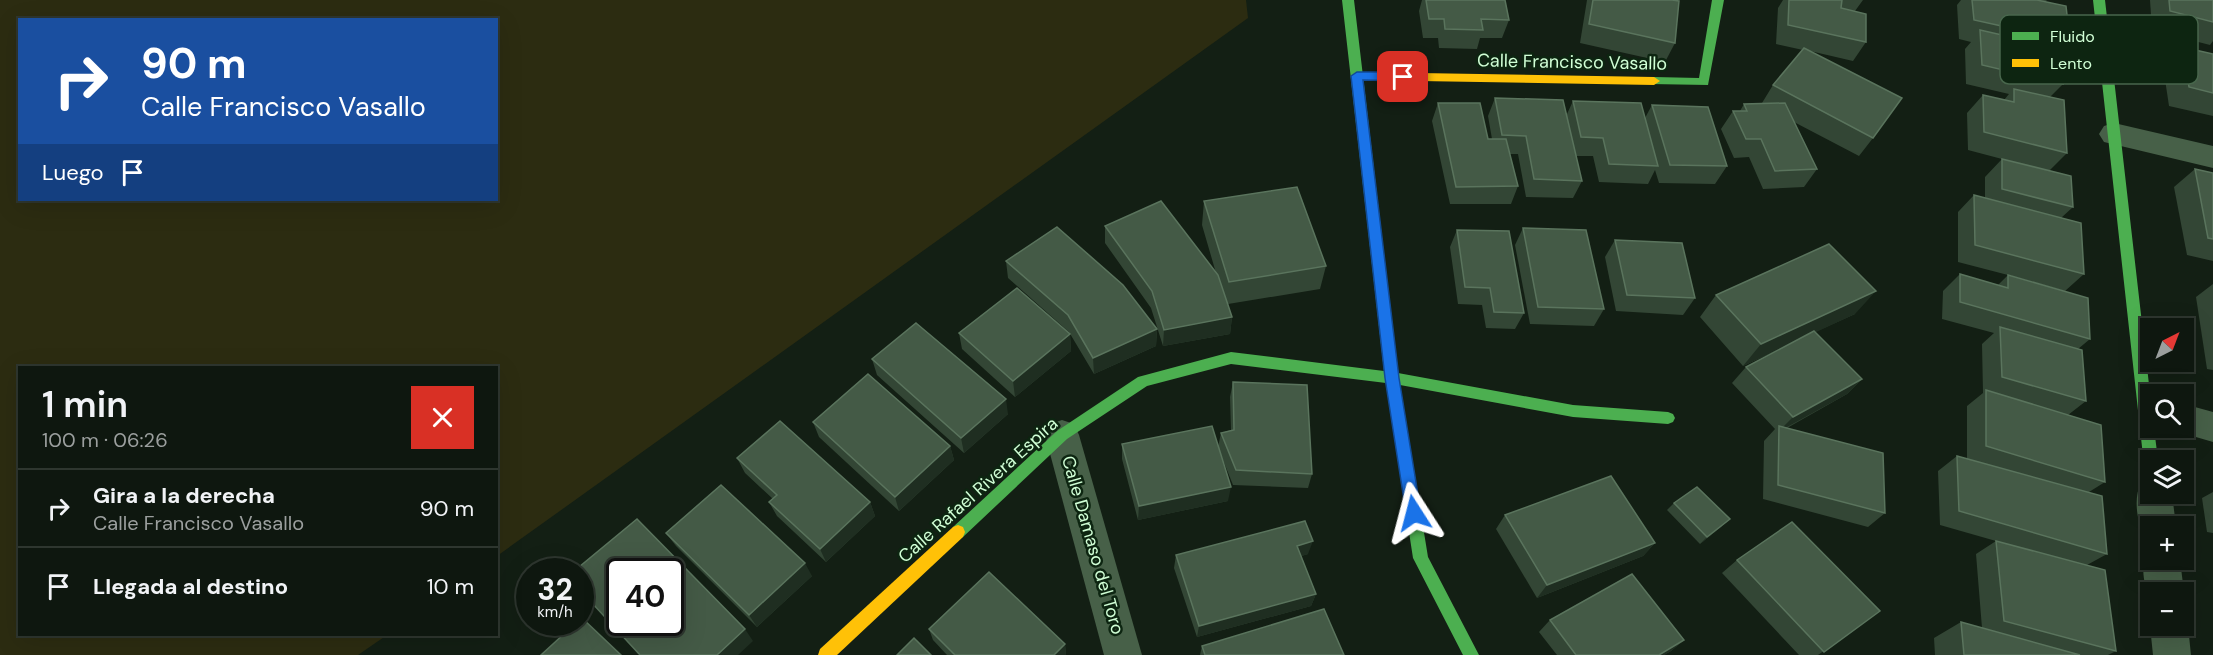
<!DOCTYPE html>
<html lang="es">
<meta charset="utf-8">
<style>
:root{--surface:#0e170f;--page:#172018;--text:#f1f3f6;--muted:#9b9f9e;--line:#2e362f}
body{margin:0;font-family:"DM Sans",sans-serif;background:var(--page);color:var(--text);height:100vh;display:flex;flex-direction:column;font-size:22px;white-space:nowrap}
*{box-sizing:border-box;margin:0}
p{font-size:20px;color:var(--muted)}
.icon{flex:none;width:33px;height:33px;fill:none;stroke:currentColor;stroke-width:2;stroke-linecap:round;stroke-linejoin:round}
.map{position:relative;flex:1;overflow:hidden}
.side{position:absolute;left:18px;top:366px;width:480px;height:270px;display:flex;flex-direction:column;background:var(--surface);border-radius:0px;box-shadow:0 6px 24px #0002,0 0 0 2px var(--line)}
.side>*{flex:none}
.banner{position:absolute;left:18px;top:18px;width:480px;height:183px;border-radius:0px;box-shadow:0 6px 24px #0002,0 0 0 2px var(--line);background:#1a4fa0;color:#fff;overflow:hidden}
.needle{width:39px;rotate:42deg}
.buttons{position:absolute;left:2140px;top:318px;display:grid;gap:12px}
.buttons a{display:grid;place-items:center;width:54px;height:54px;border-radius:0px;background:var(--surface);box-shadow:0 6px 24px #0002,0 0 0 2px var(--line);font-size:30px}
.speed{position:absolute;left:516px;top:558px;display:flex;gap:12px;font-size:30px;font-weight:700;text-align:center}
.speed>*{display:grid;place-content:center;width:78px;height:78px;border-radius:50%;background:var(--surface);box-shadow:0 6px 24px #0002,0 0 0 2px var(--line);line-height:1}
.speed small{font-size:15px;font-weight:400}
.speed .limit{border:3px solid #111;border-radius:9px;background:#fff;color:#111}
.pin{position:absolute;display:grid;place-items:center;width:51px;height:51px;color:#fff;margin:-26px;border-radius:12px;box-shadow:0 3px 9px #0006}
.me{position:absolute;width:66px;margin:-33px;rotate:351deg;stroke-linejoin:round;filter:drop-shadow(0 0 4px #0008)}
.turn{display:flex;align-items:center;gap:21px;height:126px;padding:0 24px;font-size:27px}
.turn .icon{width:78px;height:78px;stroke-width:2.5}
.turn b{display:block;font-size:42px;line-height:51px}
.then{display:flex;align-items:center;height:57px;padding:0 24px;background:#0003;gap:12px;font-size:22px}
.round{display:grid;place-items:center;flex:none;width:63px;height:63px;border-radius:0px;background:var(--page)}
.summary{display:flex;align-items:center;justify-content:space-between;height:102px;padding:0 24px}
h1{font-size:36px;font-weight:600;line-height:45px}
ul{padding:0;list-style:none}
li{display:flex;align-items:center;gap:18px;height:78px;padding:0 24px;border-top:2px solid var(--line)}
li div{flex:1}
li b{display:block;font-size:22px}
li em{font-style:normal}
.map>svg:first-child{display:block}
.green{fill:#2c2c11;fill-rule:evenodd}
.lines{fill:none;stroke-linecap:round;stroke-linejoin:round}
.street{fill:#476048;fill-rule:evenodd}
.fast{fill:#4caf50;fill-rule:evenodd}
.slow{fill:#ffc107;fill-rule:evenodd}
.wall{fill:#334635}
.shaded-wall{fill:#1f2e21}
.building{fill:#445a46;stroke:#5a745d;stroke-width:1.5;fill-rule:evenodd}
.route{fill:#1a73e8;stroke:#114b97;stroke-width:1.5}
.labels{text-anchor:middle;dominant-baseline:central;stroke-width:5;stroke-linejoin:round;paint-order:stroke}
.street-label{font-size:18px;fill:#d1ffd6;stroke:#0d2511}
.key{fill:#0d2511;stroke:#48664c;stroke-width:1.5}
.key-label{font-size:16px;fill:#d1ffd6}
</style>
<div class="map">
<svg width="2213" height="655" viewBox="0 0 2213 655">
<rect width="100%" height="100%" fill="#131f14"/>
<path class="green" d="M0 0H1246L1248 18 497 556 496 368H20V634L387 635 358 655H0ZM20 20H496V200H20Z"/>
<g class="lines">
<g class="street">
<path d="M2114 123 2213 146V168L2104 142 2099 134 2104 126Z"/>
<path d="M2184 404 2213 412V442L2172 430 2171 428H2184Z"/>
<path d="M1062 420 1074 424 1079 435 1142 655H1104L1045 435 1050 424Z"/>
<path d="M2151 479V494H2172L2176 526H2151V540L2145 538C2137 521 2133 500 2141 482Z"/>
<path d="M2151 547V560H2180L2184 592H2151V603C2144 587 2138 560 2151 547Z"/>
<path d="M2184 616 2188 626 2191 655H2153L2150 626 2151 623V626H2184Z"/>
</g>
<g class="fast">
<path d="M1342 0H1354L1398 373 1573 405 1668 412 1673 414 1675 418 1673 422 1668 424 1573 417 1400 385 1428 557 1479 655H1463L1413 558 1386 383 1231 364 1147 386 1067 439 963 537 958 539 953 537 951 532 953 527 1057 431 1138 377 1231 352 1384 371Z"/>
<path d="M1712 0H1724L1708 85 1650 84 1648 81 1650 78 1654 77 1699 78Z"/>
<path d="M2093 0H2105L2151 402V428H2154L2158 460H2151V472L2146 470 2144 465Z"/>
</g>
<g class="slow">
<path d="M1357 72 1654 77 1660 81 1654 85 1357 80 1351 76Z"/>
<path d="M958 525 963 527 965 532 963 537 837 655H818L820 649 953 527Z"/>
</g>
</g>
<g class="wall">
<path d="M1422 0H1505L1509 20 1502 38H1480L1477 49 1439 48 1438 38H1423L1419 11Z"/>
<path d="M1587 0H1678L1675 43 1665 62 1580 43Z"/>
<path d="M1783 0H1863L1855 11 1866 42 1853 61 1810 51 1873 138 1859 156 1794 122 1817 169 1804 187 1763 189 1749 157 1734 158 1721 129 1733 111H1740L1744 104 1762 103 1773 85 1803 50 1776 44 1778 8Z"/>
<path d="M1961 0H2047L2045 2 2070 41 2060 52 2063 84 2050 97 2067 153 2049 171 2073 207 2061 218 2084 274 2065 291 2009 275 2090 339 2078 349 2086 401 2068 415 2105 482 2089 492 2107 554 2087 565 2116 651 2108 655H1935L1934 638 1961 622 1982 628 1976 554 1996 541 1940 525 1938 471 1957 456 1967 459V406L1983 393 1982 344 1994 333 1942 319 1943 291 1960 274 1998 285 2008 275 1958 262V212L1974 195 1985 198V177L2002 159 1968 150 1967 113 1983 95 2004 100 2009 94 1966 84 1965 49 1971 42 1959 39 1957 5Z"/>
<path d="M2150 0H2213V41L2210 45 2152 30Z"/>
<path d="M2182 47 2213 54V116L2169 106 2163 66Z"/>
<path d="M1495 98 1567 114 1573 101 1645 118 1652 105 1727 166 1715 184 1659 183 1655 170 1648 184 1599 182 1593 156H1576L1582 181 1573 198 1526 197 1518 154H1510L1518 186 1511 204H1450L1432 121 1438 103 1488 139H1492L1488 116Z"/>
<path d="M2195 169 2213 173V261L2187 255 2174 187Z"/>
<path d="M1204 201 1326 266 1320 289 1228 304 1232 317 1230 334 1163 346 1151 308 1105 243V226L1216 273 1202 225Z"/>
<path d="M1523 228 1604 309 1594 326 1530 324 1515 245Z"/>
<path d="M1457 230 1524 313 1515 329 1486 328 1482 305 1458 304 1450 247Z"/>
<path d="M1615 240 1695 298 1683 315 1616 311 1605 257Z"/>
<path d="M1006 261 1157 329 1156 346 1094 374 1069 332 1008 278Z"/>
<path d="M2213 284V370L2207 369 2196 297Z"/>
<path d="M1716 295 1855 314 1815 332 1862 379 1847 394 1787 428 1885 513 1868 527 1763 499 1764 441 1775 429 1732 383 1746 367 1791 344 1743 366 1700 317Z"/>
<path d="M959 333 1070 334 1071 351 1015 397 962 349Z"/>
<path d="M872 359 1008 414 964 453 877 375Z"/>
<path d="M1233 382 1312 474 1308 488 1233 485 1221 455 1228 501 1138 520 1122 459V444L1218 447 1221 433 1231 430 1230 397Z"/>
<path d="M813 422 950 446 954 460 899 511 819 437Z"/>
<path d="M737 458 870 502 875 516 826 562 777 516 769 502 773 499 745 473Z"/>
<path d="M2213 492V533L2207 532 2202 498Z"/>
<path d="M1674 503 1722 526 1700 544 1667 510Z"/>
<path d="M1505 515 1655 543 1643 556 1537 598 1496 529Z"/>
<path d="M666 533 812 576 757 627 676 546Z"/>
<path d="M1308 554 1301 556 1316 594 1311 606 1197 637 1174 568 1176 555Z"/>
<path d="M1737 560 1880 611 1818 655H1799L1722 573Z"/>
<path d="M1550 620 1684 640 1671 651 1664 655H1557L1539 632Z"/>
<path d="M929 629 1065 644 1066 655H947L933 640Z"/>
<path d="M1202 646 1344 655H1200Z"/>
</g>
<g class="shaded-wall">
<path d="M1876 291 1855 314 1743 366 1761 344Z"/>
<path d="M1232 317 1230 334 1163 346 1164 330Z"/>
<path d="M1157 329 1156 346 1094 374 1093 358Z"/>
<path d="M1070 334 1071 351 1015 397 1013 381Z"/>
<path d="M1862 379 1847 394 1778 432 1793 417Z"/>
<path d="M1006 399 1008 414 964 453 961 438Z"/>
<path d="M950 446 954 460 899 511 895 497Z"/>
<path d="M1231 487 1228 501 1138 520 1139 506Z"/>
<path d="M870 502 875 516 826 562 820 549Z"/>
<path d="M1730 519 1722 526 1700 544 1707 537Z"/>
<path d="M1313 541 1308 554 1293 559 1297 546Z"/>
<path d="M1655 543 1643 556 1537 598 1547 585Z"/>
<path d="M805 563 812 576 757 627 749 615Z"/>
<path d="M1316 594 1311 606 1197 637 1199 626Z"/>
<path d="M745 629 753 641 738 655H717Z"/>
<path d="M1684 640 1671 651 1664 655H1659Z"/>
<path d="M1065 644 1066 655H1054Z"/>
</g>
<g class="building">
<path d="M1426 0H1505L1509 20 1481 19 1483 30 1445 29 1444 19H1429Z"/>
<path d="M1593 0H1672L1679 1 1675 43 1589 24Z"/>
<path d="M1789 0H1842L1841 8 1866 14V42L1788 25Z"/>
<path d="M1972 0H2037L2066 6 2070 41 1974 20Z"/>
<path d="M2169 0H2213V22L2170 11Z"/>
<path d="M1980 30 2059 48 2063 84 1982 65Z"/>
<path d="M2182 47 2213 54V93L2189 87Z"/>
<path d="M1804 48 1902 98 1873 138 1773 85Z"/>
<path d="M2014 89 2064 100 2067 153 1984 132 1983 95 2014 102Z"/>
<path d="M1495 98 1563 100 1582 181 1534 179 1526 136 1502 135Z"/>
<path d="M1573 101 1641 103 1658 166 1609 164 1603 138 1581 137Z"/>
<path d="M1438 103H1480L1488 139H1506L1518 186 1456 187Z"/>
<path d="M1785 103 1817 169 1775 171 1761 139H1746L1733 111H1747L1744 104Z"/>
<path d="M1652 105 1708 107 1727 166 1670 165Z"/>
<path d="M2002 159 2071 176 2073 207 2002 189Z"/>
<path d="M2195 169 2213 173V239L2208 238Z"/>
<path d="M1297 187 1326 266 1229 282 1204 201Z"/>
<path d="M1974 195 2081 223 2084 274 1975 245Z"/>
<path d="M1161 201 1218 275 1232 317 1164 330 1152 291 1105 226Z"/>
<path d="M1057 227 1123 285 1157 329 1093 358 1068 315 1006 261Z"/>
<path d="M1523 228 1586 230 1604 309 1538 307Z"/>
<path d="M1457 230 1509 231 1524 313 1494 312 1490 288 1465 287Z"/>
<path d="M1615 240 1682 243 1695 298 1627 295Z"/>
<path d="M1829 244 1876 291 1761 344 1716 295Z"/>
<path d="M1960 274 2008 288V275L2088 298 2090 339 1960 302Z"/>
<path d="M1017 288 1070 334 1013 381 959 333Z"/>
<path d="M916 323 1006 399 961 438 872 359Z"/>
<path d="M2000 327 2082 350 2086 401 2002 377Z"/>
<path d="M1814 331 1862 379 1793 417 1746 367Z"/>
<path d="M868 374 950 446 895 497 813 422Z"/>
<path d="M1233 382 1307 385 1312 474 1236 470 1221 433 1234 430Z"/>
<path d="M1986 390 2101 425 2105 482 1986 446Z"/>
<path d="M780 421 870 502 820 549 769 502 777 495 737 458Z"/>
<path d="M1212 426 1231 487 1139 506 1122 444Z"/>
<path d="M1779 426 1883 453 1885 513 1778 485Z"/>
<path d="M1957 456 2102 496 2107 554 1959 511Z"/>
<path d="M1611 476 1655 543 1547 585 1505 515Z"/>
<path d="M721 485 805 563 749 615 666 533Z"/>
<path d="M1697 487 1730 519 1707 537 1674 503Z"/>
<path d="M637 519 745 629 717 655H640L580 590V572H573ZM620 572H670V622H620Z"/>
<path d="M1305 521 1313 541 1297 546 1316 594 1199 626 1176 555Z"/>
<path d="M1792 522 1880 611 1824 652 1737 560Z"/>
<path d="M1996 541 2105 570 2116 651 2004 621Z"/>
<path d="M989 572 1065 644 1054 655H955L929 629Z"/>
<path d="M1632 574 1684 640 1659 655H1576L1550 620Z"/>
<path d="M1324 609 1344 655H1205L1202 646Z"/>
<path d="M582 618 621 655H541L577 622H580V619Z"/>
<path d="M1961 622 2080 655H1964Z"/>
<path d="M914 638 931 655H897Z"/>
</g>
<path class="route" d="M1357 72H1403L1409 77 1403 81 1363 80 1399 378 1421 513 1419 518 1414 520 1408 518 1406 513 1385 378 1351 76Z"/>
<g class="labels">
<g class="street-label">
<text transform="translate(1572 62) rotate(1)">Calle Francisco Vasallo</text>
<text transform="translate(978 490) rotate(-42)">Calle Rafael Rivera Espira</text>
<text transform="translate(1093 545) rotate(74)">Calle Damaso del Toro</text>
</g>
</g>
<rect x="2000" y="15" width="198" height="69" rx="9" class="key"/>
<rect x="2012" y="32" width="27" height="8" fill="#4caf50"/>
<rect x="2012" y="59" width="27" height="8" fill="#ffc107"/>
<g class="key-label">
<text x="2050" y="42">Fluido</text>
<text x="2050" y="69">Lento</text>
</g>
</svg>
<div class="buttons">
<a><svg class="needle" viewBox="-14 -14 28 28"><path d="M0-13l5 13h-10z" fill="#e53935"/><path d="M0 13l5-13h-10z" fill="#9b9f9e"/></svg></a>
<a><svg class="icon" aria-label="search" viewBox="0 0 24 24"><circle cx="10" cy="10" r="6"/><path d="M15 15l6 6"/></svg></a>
<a><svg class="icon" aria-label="layers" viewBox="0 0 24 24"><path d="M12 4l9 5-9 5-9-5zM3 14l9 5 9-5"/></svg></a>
<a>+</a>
<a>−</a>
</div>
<div class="speed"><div>32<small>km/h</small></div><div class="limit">40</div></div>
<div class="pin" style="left:1403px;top:77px;background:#d93025"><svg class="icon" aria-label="arrive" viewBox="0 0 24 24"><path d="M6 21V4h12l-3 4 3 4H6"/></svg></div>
<svg class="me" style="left:1414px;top:513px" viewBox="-20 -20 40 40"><path d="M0-17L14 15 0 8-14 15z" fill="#1a73e8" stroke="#fff" stroke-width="4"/></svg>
<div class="banner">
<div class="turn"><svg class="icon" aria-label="right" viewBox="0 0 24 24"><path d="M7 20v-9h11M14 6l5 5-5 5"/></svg><div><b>90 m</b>Calle Francisco Vasallo</div></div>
<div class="then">Luego<svg class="icon" aria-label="arrive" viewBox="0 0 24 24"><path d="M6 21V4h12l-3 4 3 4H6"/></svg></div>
</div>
<section class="side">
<div class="summary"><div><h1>1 min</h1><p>100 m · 06:26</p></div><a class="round" style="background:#d93025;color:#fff"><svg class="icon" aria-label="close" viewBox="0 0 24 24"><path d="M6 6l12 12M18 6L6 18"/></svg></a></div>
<ul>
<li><svg class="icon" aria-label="right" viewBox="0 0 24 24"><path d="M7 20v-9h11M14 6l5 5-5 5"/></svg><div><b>Gira a la derecha</b><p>Calle Francisco Vasallo</p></div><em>90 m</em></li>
<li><svg class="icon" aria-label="arrive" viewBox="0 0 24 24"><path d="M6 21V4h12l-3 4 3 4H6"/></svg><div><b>Llegada al destino</b></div><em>10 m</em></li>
</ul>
</section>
</div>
